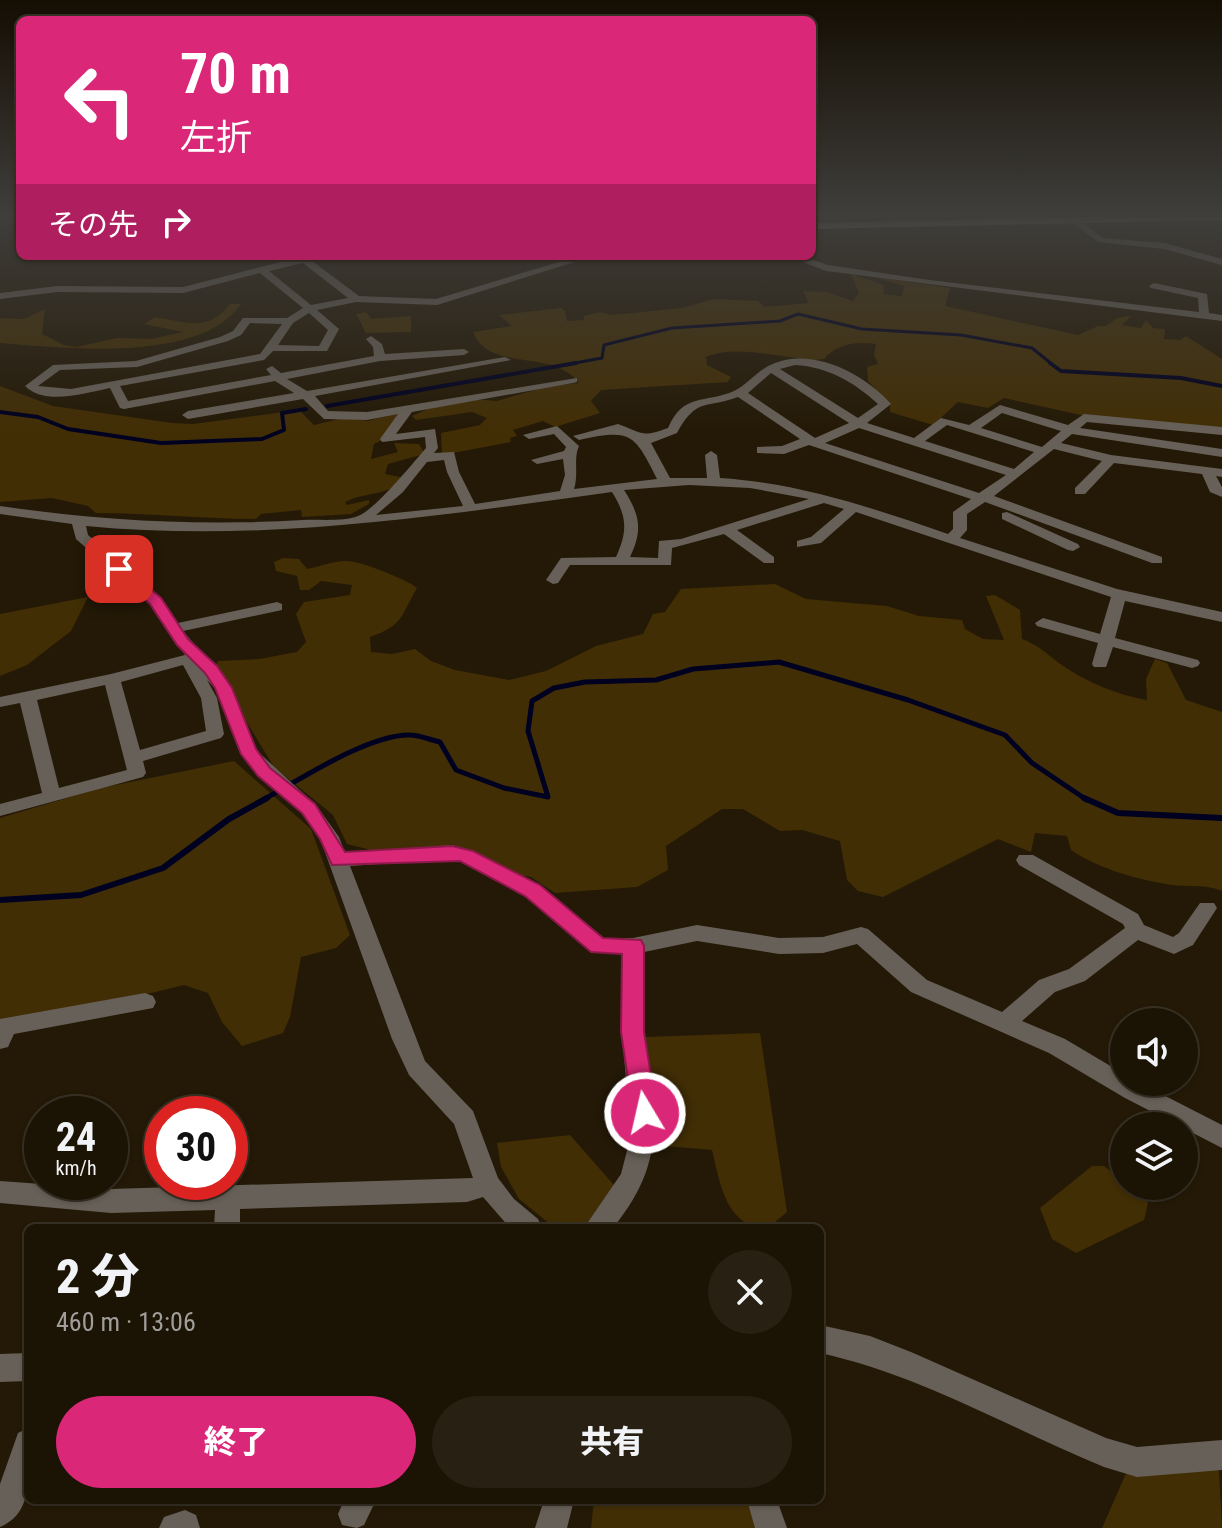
<!DOCTYPE html>
<html lang="ja">
<meta charset="utf-8">
<style>
:root{--surface:#1b1304;--page:#282013;--text:#f1f3f6;--muted:#a09e9a;--line:#393226;--accent:#db2777}
body{margin:0;font-family:"Roboto Condensed","Noto Sans JP",sans-serif;background:var(--page);color:var(--text);height:100vh;display:flex;flex-direction:column;font-size:30px;white-space:nowrap}
*{box-sizing:border-box;margin:0}
p{font-size:26px;color:var(--muted)}
.icon{flex:none;width:44px;height:44px;fill:none;stroke:currentColor;stroke-width:2;stroke-linecap:round;stroke-linejoin:round}
.map{position:relative;flex:1;overflow:hidden}
.drawer{position:absolute;left:24px;top:1224px;width:800px;height:280px;display:flex;flex-direction:column;background:var(--surface);border-radius:12px;box-shadow:0 2px 6px #0004,0 0 0 2px var(--line)}
.drawer>*{flex:none}
.hud{position:absolute;left:16px;top:16px;width:800px;height:244px;border-radius:12px;box-shadow:0 2px 6px #0004,0 0 0 2px var(--line);background:#db2777;color:#fff;overflow:hidden}
.fabs{position:absolute;left:1110px;top:1008px;display:grid;gap:16px}
.fabs a{display:grid;place-items:center;width:88px;height:88px;border-radius:50%;background:var(--surface);box-shadow:0 2px 6px #0004,0 0 0 2px var(--line);font-size:40px}
.speed{position:absolute;left:24px;top:1096px;display:flex;gap:16px;font-size:40px;font-weight:700;text-align:center}
.speed>*{display:grid;place-content:center;width:104px;height:104px;border-radius:50%;background:var(--surface);box-shadow:0 2px 6px #0004,0 0 0 2px var(--line);line-height:1}
.speed small{font-size:20px;font-weight:400}
.speed .limit{border:12px solid #d22;background:#fff;color:#111}
.pin{position:absolute;display:grid;place-items:center;width:68px;height:68px;color:#fff;margin:-34px;border-radius:16px;box-shadow:0 4px 12px #0006}
.me{position:absolute;width:88px;margin:-44px;rotate:351deg;stroke-linejoin:round;filter:drop-shadow(0 0 6px #0008)}
.turn{display:flex;align-items:center;gap:28px;height:168px;padding:0 32px;font-size:36px}
.turn .icon{width:104px;height:104px;stroke-width:2.5}
.turn b{display:block;font-size:56px;line-height:68px}
.then{display:flex;align-items:center;height:76px;padding:0 32px;background:#0003;gap:16px;font-size:30px}
.round{display:grid;place-items:center;flex:none;width:84px;height:84px;border-radius:42px;background:var(--page)}
.head{display:flex;align-items:center;justify-content:space-between;height:136px;padding:0 32px}
h1{font-size:48px;font-weight:800;line-height:60px}
.action{display:flex;gap:16px;margin-top:auto;padding:16px 32px}
.action a{flex:1;height:92px;border-radius:48px;background:var(--accent);color:#fff;font-size:32px;font-weight:800;line-height:92px;text-align:center}
.action a+a{background:var(--page);color:var(--text)}
.map>svg:first-child{display:block}
.green{fill:#422e05}
.lines{fill:none;stroke-linecap:round;stroke-linejoin:round}
.stream-far3{stroke:#000020;stroke-width:3}
.stream-far2{stroke:#000020;stroke-width:4}
.stream-far1{stroke:#000020;stroke-width:5}
.stream{stroke:#000020;stroke-width:6}
.minor{fill:#676058;fill-rule:evenodd}
.major{fill:#b5a695;fill-rule:evenodd}
.route{fill:#db2777;stroke:#8e194d;stroke-width:2}
</style>
<div class="map">
<svg width="1222" height="1528" viewBox="0 0 1222 1528">
<rect width="100%" height="100%" fill="#241906"/>
<g class="green">
<path d="M851 274 884 285 883 294 902 296 904 286 875 277 950 288 945 306 1078 335 1098 326H1106L1117 318 1131 316 1122 325 1141 328 1146 320 1153 328 1165 329 1164 339 1180 340 1186 336 1222 359V429L1081 415 1004 398 988 408 958 402 933 425 890 412V405L868 381 867 367 878 364 874 355 876 344C857 341 836 344 824 359L814 360C782 358 736 344 706 357L707 365 731 377 728 382 601 390 591 401 600 413 555 427 543 421 513 430 517 436 510 438 511 442 442 455 441 433 480 425 487 418 472 412 416 420 412 416 428 409 471 399 497 401 549 386 579 383C553 348 489 373 473 332L512 326 499 315 561 308 565 311 567 321 584 320V316L600 312 612 315 683 308 713 299 758 301 765 307 809 303 803 291 827 292 853 301 859 293Z"/>
<path d="M230 304H241C200 364 64 348 0 343V318L24 319 45 309 42 334 64 345 76 347 117 338 151 339 183 332 144 324 155 317C188 322 207 333 230 304Z"/>
<path d="M366 312 371 319 411 316V332L366 333 356 314Z"/>
<path d="M0 386 53 406 172 423 193 424 299 410 314 425 347 417 368 421 399 412 384 439 374 444 371 459 398 452 394 443 419 444 425 454 388 464 385 474 405 478C388 497 367 491 345 502L347 505 369 500V504L351 514 302 517 301 510 261 514 256 519C202 519 150 513 96 513L88 506 52 498 0 502Z"/>
<path d="M283 558 299 559 307 569C319 567 333 561 345 561 359 560 406 579 417 588 400 617 404 625 370 637L371 652 392 654 415 649 431 661 455 670 509 680 546 671 596 646 643 634 653 614 665 612 681 589 775 584 806 599 887 606 919 616 962 620 965 629 983 639 1004 640 986 596 995 595 1020 610 1022 639C1038 645 1046 653 1059 663 1084 681 1117 695 1147 700L1146 679 1155 659 1167 663 1186 700 1222 712V891C1206 884 1190 887 1172 885 1138 880 1099 869 1071 850L1067 836 1035 833 1031 852 998 839 883 897 858 891 847 880 840 841 802 830 780 831 743 809H722L666 846 668 870 637 887 555 893 531 877 516 874 457 848 383 853 347 844 333 815 274 767 246 721 230 684 215 666 218 661 259 659 297 652 306 642 296 614 304 602 350 595 352 585 321 581 309 590H300L297 576 276 571 274 562Z"/>
<path d="M88 597 71 631 27 665 0 676V614Z"/>
<path d="M234 761 311 829 350 935 336 948 301 957 290 1017 283 1033 242 1046 222 1022 208 993 184 985 114 1002 0 1021V818L101 788Z"/>
<path d="M760 1033 787 1212 768 1228C726 1228 720 1183 712 1150L652 1145 645 1037Z"/>
<path d="M570 1135 620 1192 588 1228H555L519 1199 501 1167 497 1143Z"/>
<path d="M1092 1166H1104L1124 1181V1186H1131L1148 1203 1144 1220 1076 1253 1052 1239 1040 1208Z"/>
<path d="M1209 1466 1219 1471 1222 1528H1102L1128 1469Z"/>
<path d="M594 1500H751L757 1528H591Z"/>
</g>
<g class="lines">
<path class="stream-far3" d="M564 365 602 358 604 345 672 328 780 321 798 314 862 329 961 335 1032 348 1053 365"/>
<g class="stream-far2">
<path d="M1050 363 1061 371 1181 378 1222 386"/>
<path d="M327 406 576 363"/>
<path d="M0 412 38 417 68 429 161 443 262 439 284 430 282 413 306 409"/>
</g>
<path class="stream-far1" d="M263 800C299 780 369 734 410 735 419 735 431 740 440 742L456 770 504 788 548 797 528 731 532 701 554 688 585 682 656 680 693 669 779 662 908 700 1005 735 1032 763 1087 800"/>
<g class="stream">
<path d="M1084 798 1118 813 1222 818"/>
<path d="M0 900 81 895 163 868 229 819 267 798"/>
</g>
<g class="minor">
<path d="M1073 219H1079L1103 238 1165 243 1222 259V265L1164 249 1098 242 1073 223Z"/>
<path d="M304 256H324L312 261 359 296 436 299 579 256H594L437 305 356 302 317 310 339 329 327 351H273L264 360 120 386 128 401 271 375 266 369 272 366 281 373 374 356 373 347 366 339 371 336 382 344 385 354 464 349 469 352 464 355 380 361 287 379 307 391 505 357 511 360 315 396 328 411 367 412 577 378V382L573 383 412 412 396 434 435 429 438 448 434 453 454 452 459 472 475 504 560 491 565 475 563 459 537 464 531 460 564 451 566 447 554 434 529 439 523 435 557 426 579 446C573 459 579 474 574 489L657 479C634 433 631 429 579 440L573 436 618 424C643 433 641 438 668 428 684 392 704 404 734 391 749 384 758 369 775 363 815 348 864 374 891 404L867 423 914 438 941 418 969 425 1000 405 1068 425 1084 414 1222 427V435L1087 422 1080 428 1222 449V457L1072 434 1061 443 1111 455 1222 469V477L1216 476 1222 487V497L1210 492 1202 474 1114 463 1085 494H1075V488L1102 461 1054 449 994 496 1162 557V563H1152L985 502 967 514V530L960 538 1117 589 1222 612V622L1125 601 1115 638 1198 660 1200 663 1198 666 1192 668 1113 647 1106 667H1094L1092 664 1098 643 1037 626 1035 623 1043 618 1100 634 1111 597 856 512 821 543 797 547V541L811 537 844 509 824 503 737 530 774 557V563H764L724 534 672 548 671 565H570L558 583 553 584 546 580 561 558 616 557C628 531 627 516 612 492 435 516 265 543 86 526L88 535 161 598 178 623 277 602 282 604V610L183 631 232 688 255 749 316 805 339 837 345 853 452 845 473 851 539 885 604 938H633L697 925 779 938 823 937 861 927 868 929 927 980 1002 1012 1039 980 1069 969 1125 928 1123 924 1019 865 1016 860 1019 855H1033L1138 914 1144 925 1173 937 1179 933 1200 903H1214L1217 908 1193 945 1174 954 1138 940 1085 981 1055 992 1022 1021 1065 1039 1124 1074V1082H1138L1222 1125V1148L1125 1098 1049 1053 911 992 857 944 823 953 779 954 697 941 644 952C643 978 642 1005 644 1031 652 1115 671 1156 613 1228H584L621 1174 631 1135 621 1022 622 954 592 952 525 895 459 861 452 859 350 866 425 1061 473 1111 498 1178 514 1199 538 1219 542 1228H510L483 1197 467 1202 240 1209V1228H214L215 1210 111 1213 0 1203V1181L111 1189 473 1178 454 1124 409 1075 392 1039 320 838 302 813 250 766 241 754 216 689 207 680 217 698 224 734 221 738 143 761 146 773 143 777 0 816V804L42 793 20 703 0 707V697L111 674 185 655 150 604 76 539 72 524 0 514V506C101 521 201 526 303 520 319 519 343 522 358 516 376 509 412 464 426 448L425 437 382 442 380 439 398 414 367 420 324 419 303 399 188 419 182 415 188 411 294 393 275 381 124 409 120 408 110 388C85 393 45 406 25 386L53 365 136 361 220 337 233 331 243 318H287L303 308 260 273 183 293 57 292 0 299V293L57 286 183 287ZM303 263 348 298 311 305 269 271ZM309 313 328 330 319 346 278 345 293 323ZM250 323 282 324 260 354 71 389 38 386 60 370 137 367 228 341 241 335ZM795 365C828 367 854 382 878 404L858 418 780 369ZM771 373 849 423 815 438 748 393ZM738 397 800 439 782 446 757 447V453L784 454 809 445 971 499 953 512V529L948 534C873 508 800 483 720 478L717 455 711 451 705 455 707 478H670L651 443 677 433C697 397 705 409 738 397ZM1002 413 1061 431 1042 447 981 428ZM947 425 1034 452 1014 469 925 441ZM859 428 1006 475 979 493 825 443ZM444 460 447 472 463 506 376 515 403 492 427 462ZM689 485 750 488 809 499 681 539 659 541 658 558 630 557C643 530 640 515 624 490ZM183 665 201 698 206 731 140 750 121 682ZM105 685 127 770 59 788 37 700Z"/>
<path d="M787 256H801L828 265 929 280 1199 312 1198 298 1151 288 1149 286 1154 283 1207 294 1209 313 1222 315V321L826 271Z"/>
<path d="M1007 512 1078 544 1080 547 1073 551 1068 550 1002 519V513Z"/>
<path d="M145 993 153 996 156 1002 153 1008 14 1034 8 1047 0 1049V1019Z"/>
<path d="M820 1325 870 1336 911 1352 1106 1438 1137 1447 1222 1440V1470L1137 1477 1104 1467C1009 1428 921 1375 820 1353Z"/>
<path d="M28 1353V1381L0 1382V1354Z"/>
<path d="M28 1428C28 1461 38 1512 0 1527V1484L18 1433Z"/>
<path d="M344 1500H376L364 1525 357 1528 342 1525 338 1514Z"/>
<path d="M544 1500H574L567 1528H535Z"/>
<path d="M747 1500H777L787 1528H755Z"/>
<path d="M185 1510 196 1515 200 1528H159L164 1517Z"/>
</g>
<path class="major" d="M1092 217H1222V220L812 229V223Z"/>
</g>
<linearGradient id="sky" x2="0" y2="1"><stop stop-color="#140e03"/><stop offset="0.5" stop-color="#3f3e3b"/><stop offset="1" stop-color="#3f3e3b" stop-opacity="0"/></linearGradient>
<rect width="1222" height="431" fill="url(#sky)"/>
<path class="route" d="M113 566H124L161 598 188 639 217 666 232 688 256 749 270 768 315 804 345 852 452 846 473 851 540 885 603 938 641 940 644 946V1032L657 1113 654 1121 645 1124 636 1121 633 1113 621 1032 622 954 591 952 525 896 460 861 332 865 320 839 302 813 258 776 241 754 215 688 205 673 177 645 150 604 113 572Z"/>
</svg>
<div class="fabs">
<a><svg class="icon" aria-label="sound" viewBox="0 0 24 24"><path d="M4 9h4l5-4v14l-5-4H4zM17 9q2 3 0 6"/></svg></a>
<a><svg class="icon" aria-label="layers" viewBox="0 0 24 24"><path d="M12 4l9 5-9 5-9-5zM3 14l9 5 9-5"/></svg></a>
</div>
<div class="speed"><div>24<small>km/h</small></div><div class="limit">30</div></div>
<div class="pin" style="left:119px;top:569px;background:#d93025"><svg class="icon" aria-label="arrive" viewBox="0 0 24 24"><path d="M6 21V4h12l-3 4 3 4H6"/></svg></div>
<svg class="me" style="left:645px;top:1113px" viewBox="-20 -20 40 40"><circle r="17" fill="#db2777" stroke="#fff" stroke-width="3"/><path d="M0-11L8 9 0 5-8 9z" fill="#fff"/></svg>
<div class="hud">
<div class="turn"><svg class="icon" aria-label="left" viewBox="0 0 24 24"><path d="M17 20v-9H6M10 6l-5 5 5 5"/></svg><div><b>70 m</b>左折</div></div>
<div class="then">その先<svg class="icon" aria-label="right" viewBox="0 0 24 24"><path d="M7 20v-9h11M14 6l5 5-5 5"/></svg></div>
</div>
<section class="drawer">
<div class="head"><div><h1>2 分</h1><p>460 m · 13:06</p></div><a class="round"><svg class="icon" aria-label="close" viewBox="0 0 24 24"><path d="M6 6l12 12M18 6L6 18"/></svg></a></div>
<div class="action"><a>終了</a><a>共有</a></div>
</section>
</div>
